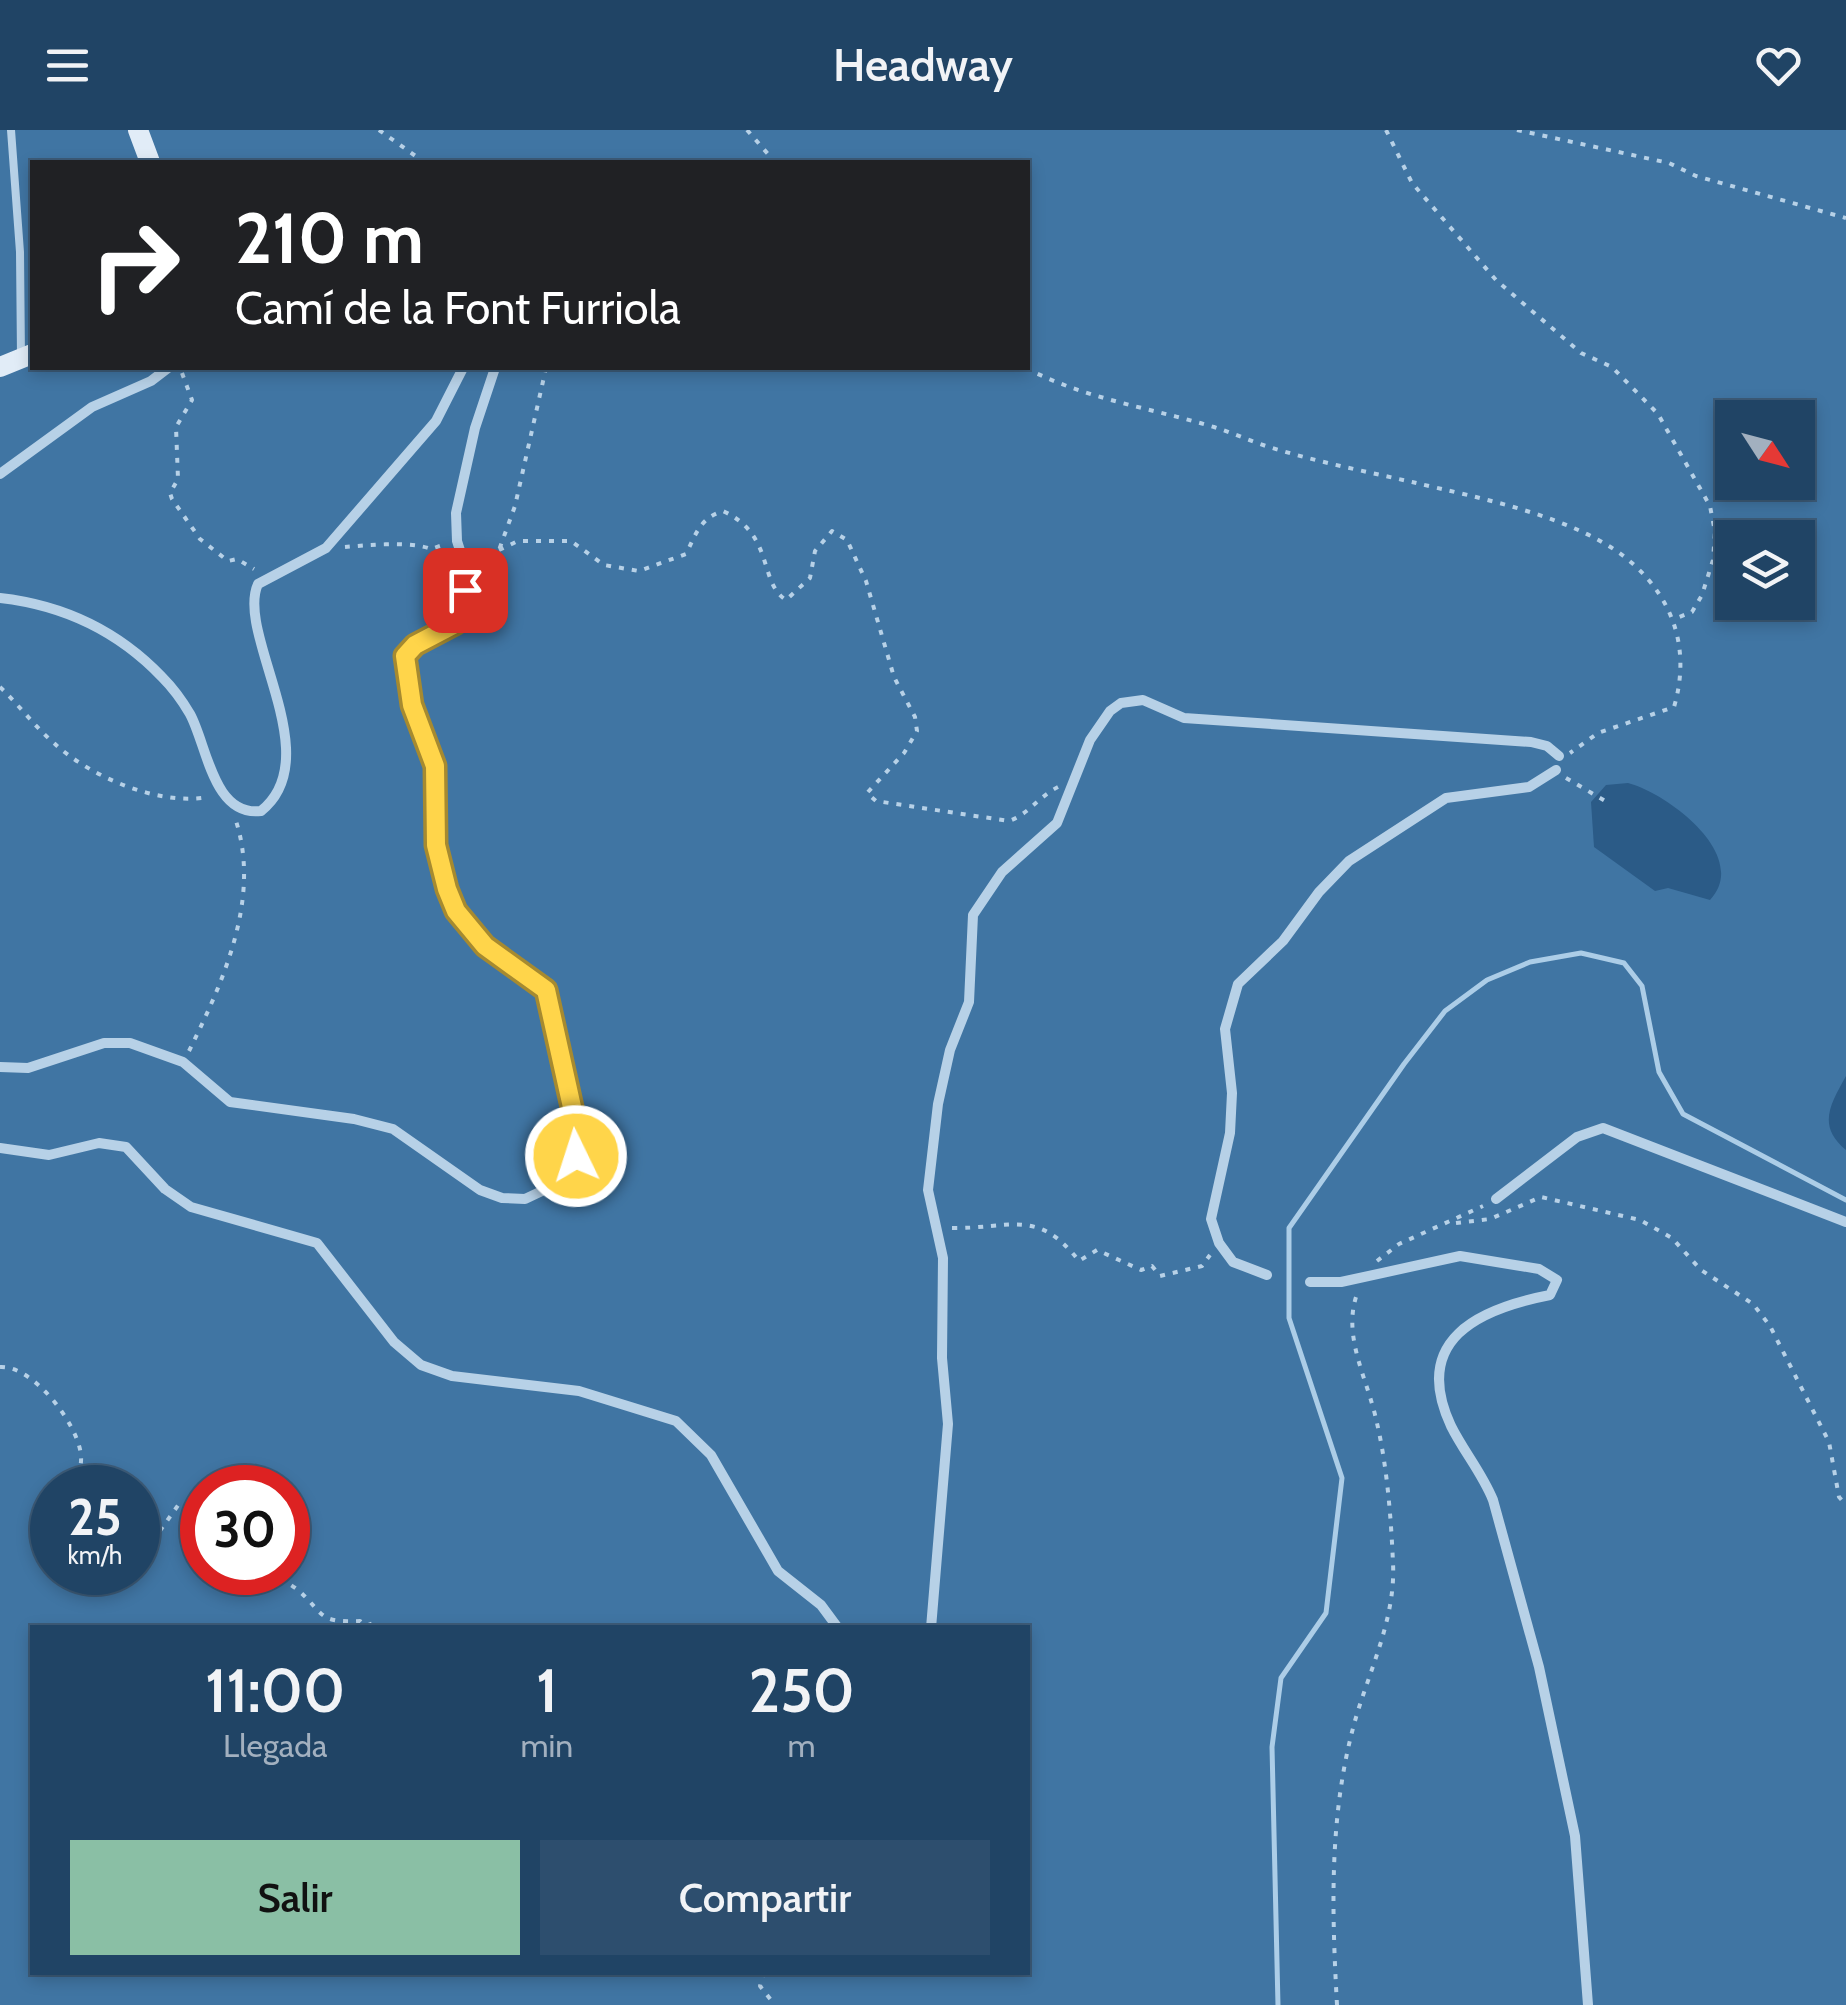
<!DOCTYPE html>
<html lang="es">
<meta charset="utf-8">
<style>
:root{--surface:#204465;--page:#2d4e6e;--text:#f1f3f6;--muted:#a2b0bf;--line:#3d5c79;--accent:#8abfa5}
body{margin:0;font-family:Cabin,sans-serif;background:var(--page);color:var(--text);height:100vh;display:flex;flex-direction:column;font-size:38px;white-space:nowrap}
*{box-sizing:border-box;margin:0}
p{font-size:32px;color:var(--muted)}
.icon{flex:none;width:55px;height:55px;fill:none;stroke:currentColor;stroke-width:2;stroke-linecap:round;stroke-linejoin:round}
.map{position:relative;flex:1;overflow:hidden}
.details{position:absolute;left:30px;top:1495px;width:1000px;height:350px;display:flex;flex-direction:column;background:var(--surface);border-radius:0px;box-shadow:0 5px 15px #0003,0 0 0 2px var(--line)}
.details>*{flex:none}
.top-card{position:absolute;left:30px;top:30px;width:1000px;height:210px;border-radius:0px;box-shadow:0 5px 15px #0003,0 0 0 2px var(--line);background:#202124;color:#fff;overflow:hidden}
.needle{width:65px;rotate:126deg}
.fabs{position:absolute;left:1715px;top:270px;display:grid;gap:20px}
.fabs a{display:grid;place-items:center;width:100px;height:100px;border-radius:0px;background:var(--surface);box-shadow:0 5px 15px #0003,0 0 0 2px var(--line);font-size:50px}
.speed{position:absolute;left:30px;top:1335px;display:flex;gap:20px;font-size:50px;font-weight:700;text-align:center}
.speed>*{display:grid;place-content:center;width:130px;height:130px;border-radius:50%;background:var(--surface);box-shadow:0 5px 15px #0003,0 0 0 2px var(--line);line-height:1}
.speed small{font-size:25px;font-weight:400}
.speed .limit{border:15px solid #d22;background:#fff;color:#111}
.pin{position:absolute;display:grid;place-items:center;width:85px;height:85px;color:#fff;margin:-42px;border-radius:20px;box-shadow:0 5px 15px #0006}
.me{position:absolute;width:110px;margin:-55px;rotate:356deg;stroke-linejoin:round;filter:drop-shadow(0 0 8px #0008)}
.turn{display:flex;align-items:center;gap:35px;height:210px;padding:0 40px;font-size:45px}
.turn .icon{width:130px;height:130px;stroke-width:2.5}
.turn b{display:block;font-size:70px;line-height:85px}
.eta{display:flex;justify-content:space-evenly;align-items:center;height:170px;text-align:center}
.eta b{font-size:60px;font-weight:600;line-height:70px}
.action{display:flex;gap:20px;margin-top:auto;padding:20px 40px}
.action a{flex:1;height:115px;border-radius:0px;background:var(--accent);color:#111;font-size:40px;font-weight:600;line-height:115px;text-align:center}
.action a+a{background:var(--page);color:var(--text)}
header{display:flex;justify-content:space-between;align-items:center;height:130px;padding:0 40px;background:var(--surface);font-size:45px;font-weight:600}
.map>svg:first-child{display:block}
.green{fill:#4075a3;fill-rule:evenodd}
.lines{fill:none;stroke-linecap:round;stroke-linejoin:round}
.stream{stroke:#accde7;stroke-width:5}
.path{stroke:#b7d1e7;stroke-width:4;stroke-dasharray:5 8;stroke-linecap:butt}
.lane{stroke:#b7d1e7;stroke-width:8}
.street{stroke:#b7d1e7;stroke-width:10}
.secondary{stroke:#e1ecf7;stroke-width:20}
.route-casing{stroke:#a68a30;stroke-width:25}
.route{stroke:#ffd54a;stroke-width:18}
</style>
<header><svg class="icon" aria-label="menu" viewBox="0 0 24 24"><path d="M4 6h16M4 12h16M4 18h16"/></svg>Headway<svg class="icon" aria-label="heart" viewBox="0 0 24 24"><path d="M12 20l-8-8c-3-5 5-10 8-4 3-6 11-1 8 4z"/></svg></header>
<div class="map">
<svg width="1846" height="1875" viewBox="0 0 1846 1875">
<rect width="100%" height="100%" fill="#2b5b87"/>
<path class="green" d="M0 0H1846V946C1830 975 1817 996 1846 1020V1875H0ZM32 32H1028V238H32ZM1732 288H1798V352H1732ZM1732 408H1798V472H1732ZM1628 653C1669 664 1751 726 1710 770L1668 758 1655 761 1594 717 1591 672 1606 655ZM52 1358H138V1442H52ZM202 1358H288V1442H202ZM32 1498H1028V1842H32Z"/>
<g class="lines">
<path class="stream" d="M1278 1875 1272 1617 1281 1548 1326 1483 1342 1348 1289 1188V1098L1404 934 1445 881 1487 850 1530 832 1581 823 1624 833 1642 856 1659 942 1683 984 1846 1070"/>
<g class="path">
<path d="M379 0 424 32"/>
<path d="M747 0 775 32"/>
<path d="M1386 0 1412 53 1496 150 1581 223 1612 237 1658 284 1710 376 1715 402 1713 430 1702 465 1692 482 1674 489"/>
<path d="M1517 0 1669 33 1696 46 1846 88"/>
<path d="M1026 238C1085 269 1151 278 1214 297 1236 304 1257 314 1279 320 1323 333 1368 342 1412 352 1479 368 1580 387 1632 433 1676 472 1690 523 1674 577L1598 603 1570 623"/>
<path d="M182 243 192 270 176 297 178 349 170 363 172 369 200 409 228 431 237 429 254 439"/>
<path d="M345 417C368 415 411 411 431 419L443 415"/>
<path d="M499 420 518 411H571L604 435 639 441 686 424C696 404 700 388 723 381 775 405 758 452 786 470L810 448 815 421 832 401 847 410 866 451 894 547 915 587 917 601 904 623 867 663 876 671 1009 691C1029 684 1038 667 1058 657"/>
<path d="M471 487 494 462 499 420 515 376 546 238"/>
<path d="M0 557C19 575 35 597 55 614 91 647 159 676 208 667"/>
<path d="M1566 648 1607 672"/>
<path d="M189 921C223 852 261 769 236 691"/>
<path d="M1456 1093 1490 1089 1541 1067 1640 1090 1672 1108 1701 1140 1753 1174 1770 1196 1829 1312 1839 1367 1846 1375"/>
<path d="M952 1098C1010 1099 1037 1077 1079 1131L1097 1120 1141 1140 1152 1136 1160 1146 1202 1136 1210 1125"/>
<path d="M1377 1131 1399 1114 1483 1076"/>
<path d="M0 1237C33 1235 79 1295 81 1326 82 1338 76 1346 80 1358"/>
<path d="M138 1414 157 1405 179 1374 202 1375"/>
<path d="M269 1442C278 1448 289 1453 298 1460 325 1484 317 1493 360 1491L365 1496 377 1492 380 1498"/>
<path d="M764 1842 760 1856 775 1875"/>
<path d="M1337 1875C1332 1784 1329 1692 1352 1602 1366 1546 1396 1492 1393 1433 1391 1387 1387 1334 1376 1289 1367 1248 1342 1206 1357 1164"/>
</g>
<path class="lane" d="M11 0 20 122 21 227"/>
<g class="street">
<path d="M0 344 92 277 151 251 168 238"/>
<path d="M0 468C62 475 118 501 162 547 172 557 183 572 190 584 207 615 213 687 261 681 329 627 235 504 258 454L326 418 436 291 463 238"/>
<path d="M0 937 28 938 104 913H130L183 932 230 972 354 989 393 999 480 1060 502 1068 525 1069 561 1052 579 1015 552 871C536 839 482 820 457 782 427 733 445 683 434 631 427 597 393 555 408 520L455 493 467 442 457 411 456 383 475 298 495 238"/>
<path d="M0 1018 49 1025 99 1013 126 1017 165 1059 191 1077 317 1113 394 1212 421 1235 452 1246 579 1261 676 1291 711 1325 778 1441 821 1475 838 1498"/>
<path d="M1496 1069 1577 1007 1603 998 1846 1092"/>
<path d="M1267 1145 1233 1132 1219 1113 1211 1089 1230 1003 1232 963 1225 899 1238 854 1283 811 1319 762 1349 731 1446 668 1529 657 1556 640"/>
<path d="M1310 1152H1341L1460 1126 1539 1139 1557 1150 1550 1165C1478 1179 1411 1210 1451 1296 1464 1322 1482 1343 1493 1370L1539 1537 1575 1706 1588 1875"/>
<path d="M931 1498 948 1294 942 1228 943 1128 928 1060 938 974 950 920 969 872 973 785 1002 742 1057 693 1090 610 1110 581 1121 573 1143 570 1184 588 1531 612 1547 616 1559 626"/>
</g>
<g class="secondary">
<path d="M138 0 150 32"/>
<path d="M0 237 32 224"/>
</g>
</g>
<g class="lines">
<defs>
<path id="route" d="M465 460 455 494 415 515 405 526 412 575 435 636 436 715 447 759 456 781 485 816 546 860 578 1004 576 1026"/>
</defs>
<use href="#route" class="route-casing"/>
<use href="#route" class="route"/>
</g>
</svg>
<div class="fabs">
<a><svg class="needle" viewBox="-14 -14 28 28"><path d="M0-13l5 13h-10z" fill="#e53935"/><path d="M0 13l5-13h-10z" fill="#a2b0bf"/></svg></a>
<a><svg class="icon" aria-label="layers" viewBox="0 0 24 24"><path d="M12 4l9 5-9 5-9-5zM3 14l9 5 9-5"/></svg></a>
</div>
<div class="speed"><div>25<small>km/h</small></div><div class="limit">30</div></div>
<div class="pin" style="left:465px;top:460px;background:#d93025"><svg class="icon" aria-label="arrive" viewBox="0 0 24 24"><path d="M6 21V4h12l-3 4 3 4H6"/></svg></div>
<svg class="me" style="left:576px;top:1026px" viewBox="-20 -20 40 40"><circle r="17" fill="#ffd54a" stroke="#fff" stroke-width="3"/><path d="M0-11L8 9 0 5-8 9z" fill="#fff"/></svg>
<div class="top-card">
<div class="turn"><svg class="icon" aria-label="right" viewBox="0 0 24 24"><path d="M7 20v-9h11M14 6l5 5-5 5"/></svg><div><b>210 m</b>Camí de la Font Furriola</div></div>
</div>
<section class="details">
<div class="eta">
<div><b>11:00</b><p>Llegada</p></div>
<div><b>1</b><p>min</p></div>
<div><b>250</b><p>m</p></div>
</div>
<div class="action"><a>Salir</a><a>Compartir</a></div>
</section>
</div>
